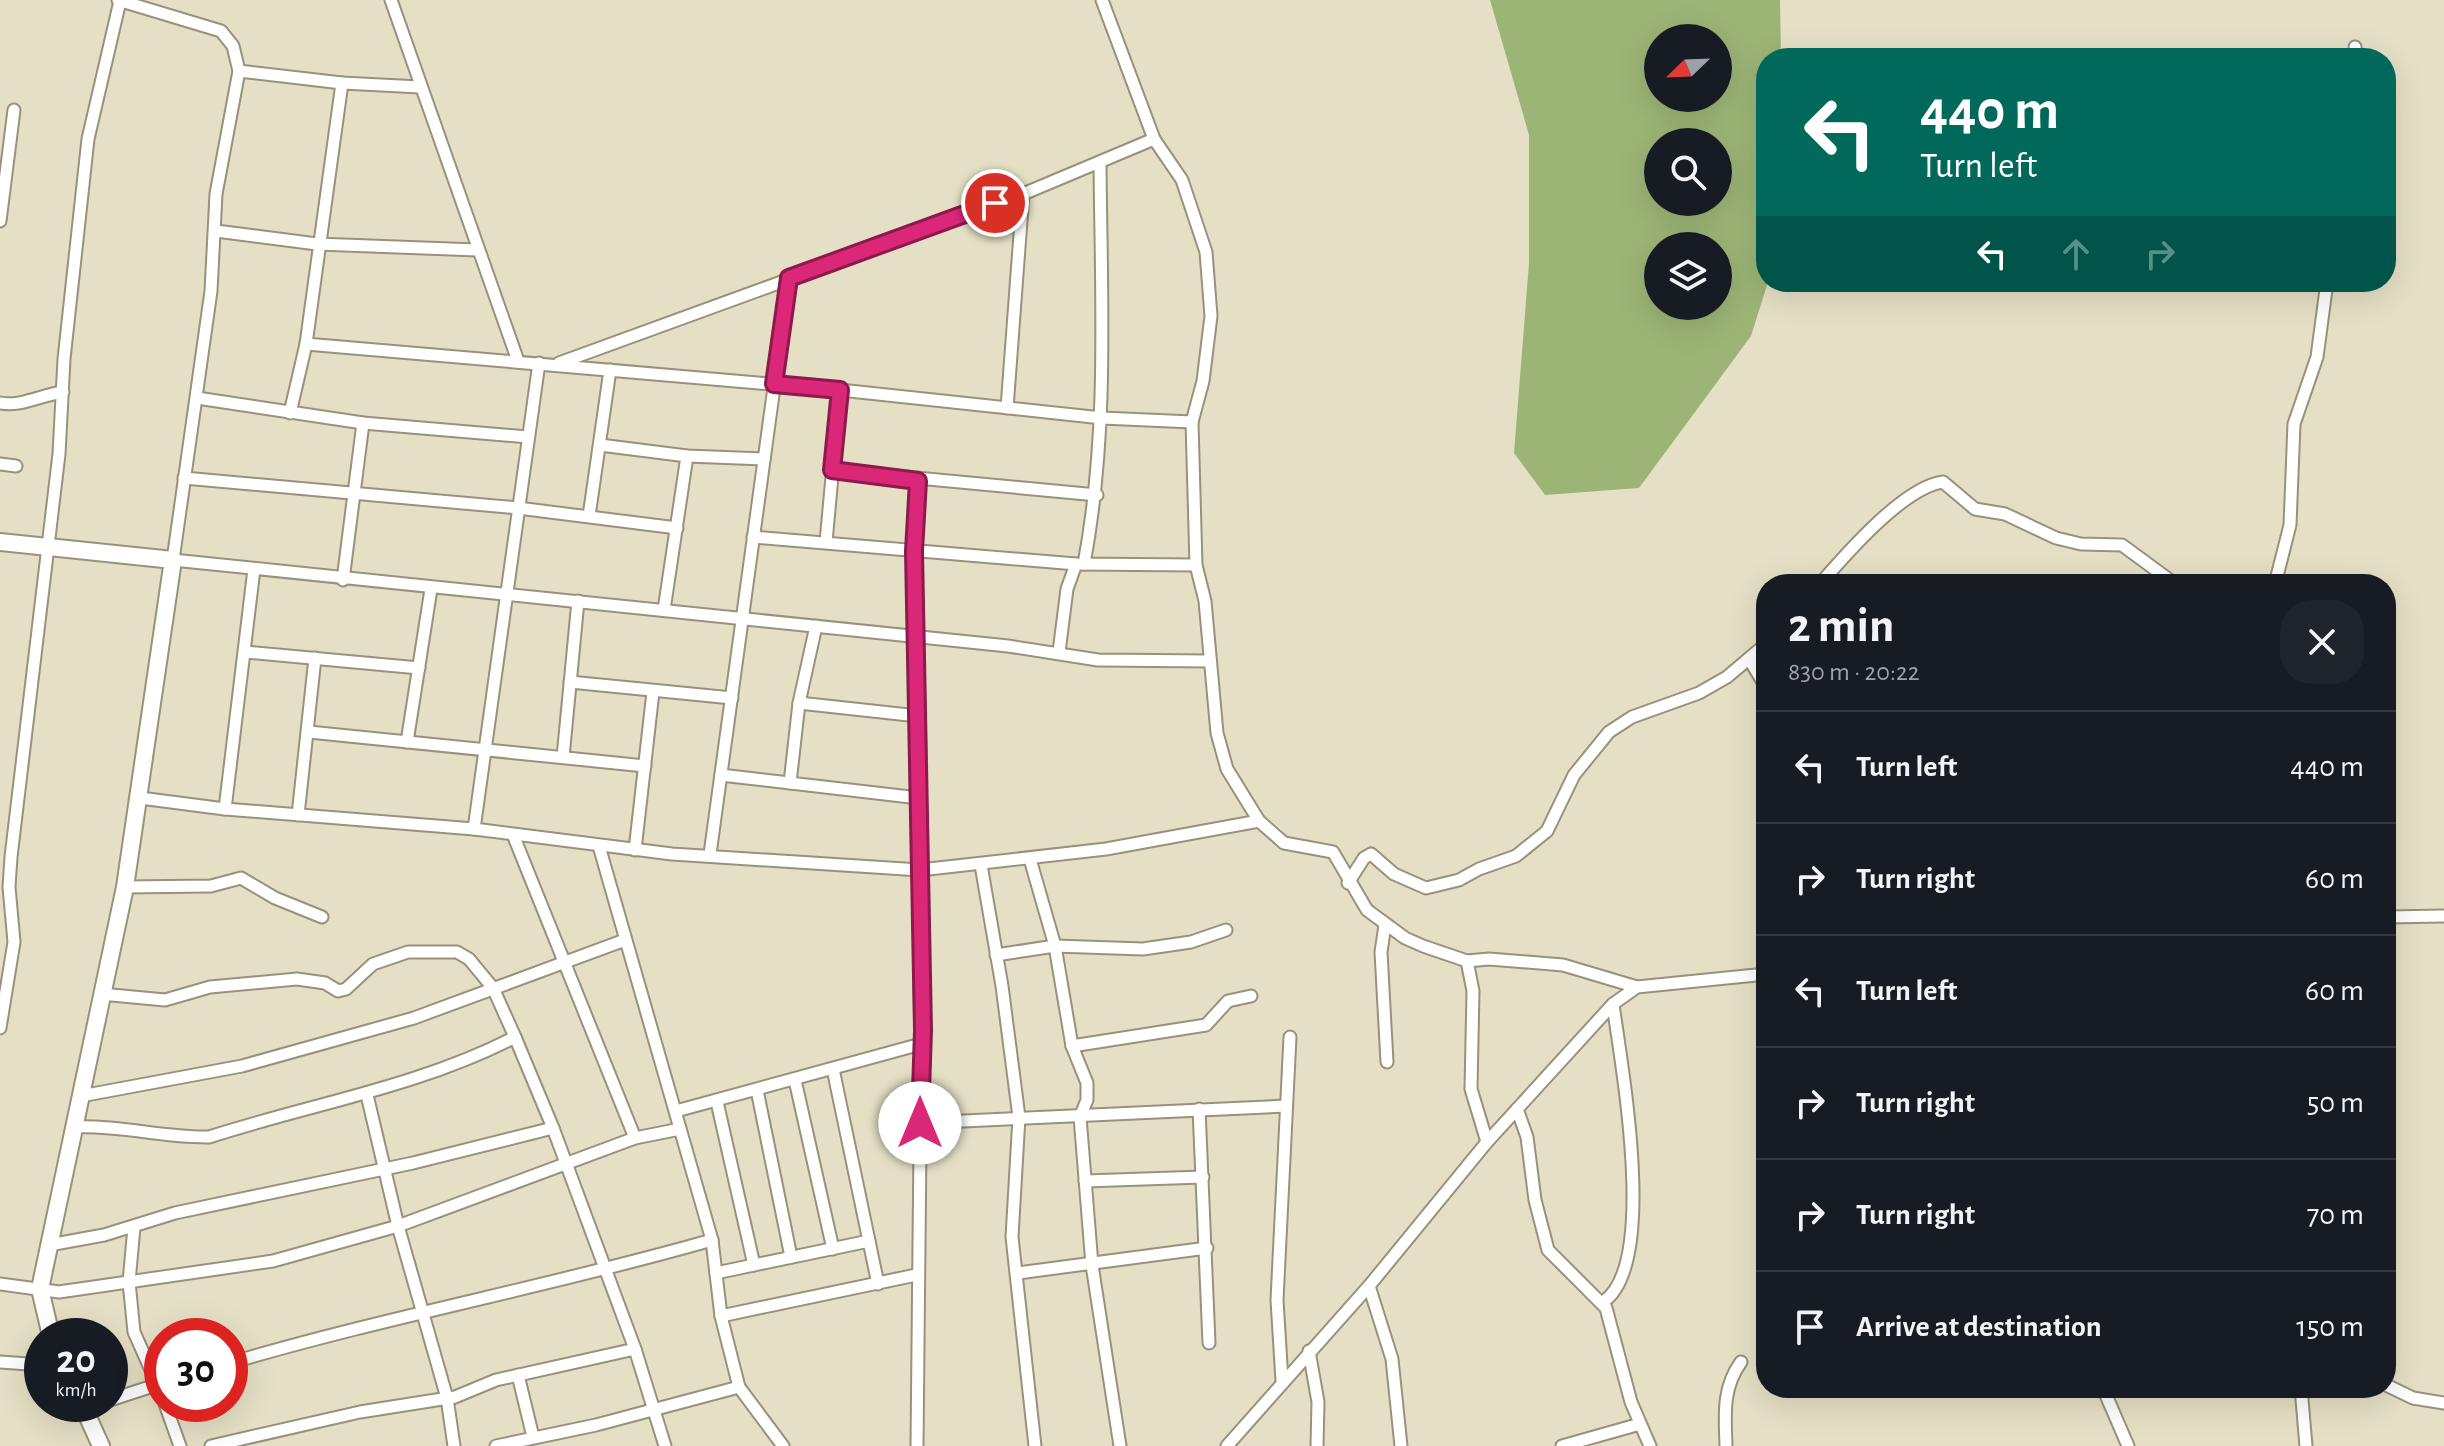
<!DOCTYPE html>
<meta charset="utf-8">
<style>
:root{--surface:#171b24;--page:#20242c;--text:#f1f3f6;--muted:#9ea1a6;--line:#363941}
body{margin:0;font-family:"Alegreya Sans",sans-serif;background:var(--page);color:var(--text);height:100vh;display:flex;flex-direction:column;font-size:30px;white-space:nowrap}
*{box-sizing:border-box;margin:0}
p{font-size:26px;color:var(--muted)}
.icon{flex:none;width:44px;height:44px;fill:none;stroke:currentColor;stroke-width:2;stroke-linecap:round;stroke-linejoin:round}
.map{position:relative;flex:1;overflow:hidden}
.details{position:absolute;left:1756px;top:574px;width:640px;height:824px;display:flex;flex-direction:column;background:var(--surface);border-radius:32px;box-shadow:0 8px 32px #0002}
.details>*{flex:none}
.top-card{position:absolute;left:1756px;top:48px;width:640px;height:244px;border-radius:32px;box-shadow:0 8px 32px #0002;background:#00695c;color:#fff;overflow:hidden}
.needle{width:52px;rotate:247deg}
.controls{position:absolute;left:1644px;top:24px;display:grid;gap:16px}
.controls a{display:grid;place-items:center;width:88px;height:88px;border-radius:50%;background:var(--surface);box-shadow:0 8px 32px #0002;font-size:40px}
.speed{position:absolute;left:24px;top:1318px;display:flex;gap:16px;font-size:40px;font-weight:700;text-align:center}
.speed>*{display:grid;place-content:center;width:104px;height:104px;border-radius:50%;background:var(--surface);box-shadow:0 8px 32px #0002;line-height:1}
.speed small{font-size:20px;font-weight:400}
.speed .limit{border:12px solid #d22;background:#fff;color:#111}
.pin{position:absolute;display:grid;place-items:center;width:68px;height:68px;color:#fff;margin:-34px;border:4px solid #fff;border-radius:50%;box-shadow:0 2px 8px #0007}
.me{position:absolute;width:88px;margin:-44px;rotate:0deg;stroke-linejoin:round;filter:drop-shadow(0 0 6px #0008)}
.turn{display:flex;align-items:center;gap:28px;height:168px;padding:0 32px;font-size:36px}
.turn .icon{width:104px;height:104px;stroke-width:2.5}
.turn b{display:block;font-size:56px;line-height:68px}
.lanes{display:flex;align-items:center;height:76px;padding:0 32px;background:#0003;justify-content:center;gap:40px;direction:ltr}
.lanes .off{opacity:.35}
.round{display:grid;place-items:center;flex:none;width:84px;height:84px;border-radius:32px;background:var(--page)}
.summary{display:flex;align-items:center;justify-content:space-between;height:136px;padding:0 32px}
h1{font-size:48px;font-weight:700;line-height:60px}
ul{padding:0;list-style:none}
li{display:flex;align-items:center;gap:24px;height:112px;padding:0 32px;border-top:2px solid var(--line)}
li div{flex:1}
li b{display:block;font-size:30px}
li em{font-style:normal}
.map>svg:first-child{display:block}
.forest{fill:#9cb576;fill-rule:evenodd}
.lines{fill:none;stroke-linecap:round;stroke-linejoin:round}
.street-casing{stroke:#979279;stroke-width:15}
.secondary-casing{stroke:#979279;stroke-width:20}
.street{stroke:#fff;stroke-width:11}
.secondary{stroke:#fff;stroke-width:16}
.route-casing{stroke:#8e194d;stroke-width:20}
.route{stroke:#db2777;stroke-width:14}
</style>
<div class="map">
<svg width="2444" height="1446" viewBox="0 0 2444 1446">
<rect width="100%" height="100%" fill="#e5e0c5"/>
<path class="forest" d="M1490 0H1780L1781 58H1766L1768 282 1751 336 1639 488 1545 495 1514 453 1529 263V135ZM1658 38H1718V98H1658ZM1658 142H1718V202H1658ZM1658 246H1718V306H1658Z"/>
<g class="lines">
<defs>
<g id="street">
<path d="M118 0 221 31 233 46 239 71 216 194 211 291 173 560 1008 646 1098 660 1210 661"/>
<path d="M391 0 518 361"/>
<path d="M1102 0 1154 139 1182 180 1206 252 1211 316 1203 381 1192 422 1196 565 1205 601 1217 733 1227 769 1259 821 1284 843 1333 852 1367 910 1405 938 1423 946 1467 961 1489 959 1563 965 1637 987"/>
<path d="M2355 47 2357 58"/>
<path d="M239 71 342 83 306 344 290 413"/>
<path d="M342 83 420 87"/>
<path d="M0 221 14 110"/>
<path d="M216 231 317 244 477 250"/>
<path d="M306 344 840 390 1102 418 1192 422"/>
<path d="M559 363 1023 194 1154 139"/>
<path d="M197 398 363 423 528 437"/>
<path d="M0 403C21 407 41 395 63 392"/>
<path d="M1007 408 1023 194"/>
<path d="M600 445 687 456 764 459"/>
<path d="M0 464 16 466"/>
<path d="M832 470 1097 495"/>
<path d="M184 478 518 508 677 528"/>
<path d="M589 516 610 370"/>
<path d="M753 537 1076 564 1196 565"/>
<path d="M826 542 840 390"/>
<path d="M1084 564C1109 431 1101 297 1100 162"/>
<path d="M343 580 363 423"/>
<path d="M1820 584C1846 554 1904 487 1943 482L1975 509 2005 514 2056 538 2081 544 2122 545 2175 584"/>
<path d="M2275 584 2290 525 2294 424 2317 357 2327 282"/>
<path d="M664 610 687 456"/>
<path d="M245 652 419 668"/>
<path d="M1059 652 1067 589 1076 564"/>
<path d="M1749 659 1766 687"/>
<path d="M570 682 732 698"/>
<path d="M799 703 918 716"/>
<path d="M309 732 645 766"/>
<path d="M407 742 431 589"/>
<path d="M563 757 578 601"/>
<path d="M721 775 919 798"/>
<path d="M790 783 799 703 816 626"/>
<path d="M140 798 225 809 474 829 672 854 920 870 1106 849 1259 821"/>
<path d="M225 809 254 569"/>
<path d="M298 815 315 658"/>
<path d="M474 829 539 363"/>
<path d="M514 837 635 1138"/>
<path d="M599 846 712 1240 721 1316 739 1387 783 1446"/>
<path d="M635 850 653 692"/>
<path d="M710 854 789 278"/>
<path d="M1030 859 1055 946 1072 1046 1087 1083V1100L1080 1117 1092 1265 1120 1446"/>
<path d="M981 865 1002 986 1019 1117 1012 1237 1035 1446"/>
<path d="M1348 883 1364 858 1371 854 1394 874 1426 888 1459 880 1479 869 1516 856 1547 831 1574 775 1609 732 1632 717 1699 693 1727 677 1766 644"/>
<path d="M125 887 211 886 241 878 275 898 322 917"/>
<path d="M2386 917 2444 916"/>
<path d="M1385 925 1381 952 1387 1062"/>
<path d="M996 955 1055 946 1143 949 1191 942 1226 930"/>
<path d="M1467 961 1473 991 1471 1089 1487 1142"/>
<path d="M0 1028 14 942 9 887 11 857 59 454 64 359 88 139 120 1"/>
<path d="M515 1037 553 1128"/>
<path d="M1072 1046 1206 1025 1228 1001 1251 996"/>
<path d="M833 1069 878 1284"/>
<path d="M795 1080 833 1249"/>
<path d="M757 1090 791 1257"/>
<path d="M367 1095 398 1226 447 1398 454 1446"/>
<path d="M81 1096 242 1066 414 1018 625 940"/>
<path d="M717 1102 754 1265"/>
<path d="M1199 1109 1209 1343"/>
<path d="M1517 1109 1527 1137 1535 1200 1548 1250 1606 1308 1631 1402 1650 1446"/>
<path d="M676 1111 921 1044 914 551 918 481"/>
<path d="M920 1123 1286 1106"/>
<path d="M76 1127C121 1125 164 1138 209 1137 311 1104 418 1087 515 1037L493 988 469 959 457 952H408L373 964 346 989 338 991 325 983 297 979 210 987 165 1000 101 994"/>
<path d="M1085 1181 1203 1177"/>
<path d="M134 1227 129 1282 134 1332 162 1395"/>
<path d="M49 1245 104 1235 175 1213 413 1163 553 1128 635 1349 665 1446"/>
<path d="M716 1273 869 1241"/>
<path d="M1018 1273 1207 1248"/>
<path d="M0 1284 59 1292 273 1261 398 1226 635 1138 680 1129"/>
<path d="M1369 1286 1392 1359 1401 1446"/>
<path d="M1603 1302C1659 1265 1621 1065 1613 1004"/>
<path d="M721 1316 916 1275"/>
<path d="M1309 1351 1318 1402 1317 1446"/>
<path d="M0 1362 42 1365"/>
<path d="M230 1363C389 1316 552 1286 712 1240"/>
<path d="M518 1375 533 1437"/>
<path d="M1282 1381 1277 1300 1290 1037"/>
<path d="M2386 1385 2413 1398 2444 1403"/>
<path d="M2103 1388 2128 1446"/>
<path d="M2301 1388 2306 1446"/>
<path d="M110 1400 162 1383"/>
<path d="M165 1404 180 1446"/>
<path d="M85 1410 99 1404"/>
<path d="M211 1446 360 1412 455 1397 496 1380 635 1349"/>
<path d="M496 1446 596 1425 739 1387"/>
<path d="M917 1446 921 1044"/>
<path d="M1227 1446 1369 1286 1487 1142 1613 1004 1637 987 1766 974"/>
<path d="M1562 1446 1640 1424"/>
<path d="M1726 1446C1725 1415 1722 1388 1741 1362"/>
</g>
<g id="secondary">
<path d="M0 542 173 560 125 887 40 1289 51 1336"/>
<path d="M82 1404 101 1446"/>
</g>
</defs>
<use href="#street" class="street-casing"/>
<use href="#secondary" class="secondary-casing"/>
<use href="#street" class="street"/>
<use href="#secondary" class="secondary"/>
</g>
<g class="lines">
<defs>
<path id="route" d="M920 1123 923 1030 914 551 918 481 832 470 840 390 774 384 789 278 995 203"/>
</defs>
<use href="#route" class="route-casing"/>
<use href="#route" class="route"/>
</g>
</svg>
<div class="controls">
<a><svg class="needle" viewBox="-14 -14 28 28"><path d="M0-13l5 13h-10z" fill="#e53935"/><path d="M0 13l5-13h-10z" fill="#9ea1a6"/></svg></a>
<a><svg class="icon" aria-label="search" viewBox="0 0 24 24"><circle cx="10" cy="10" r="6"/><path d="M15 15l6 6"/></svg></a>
<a><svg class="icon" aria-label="layers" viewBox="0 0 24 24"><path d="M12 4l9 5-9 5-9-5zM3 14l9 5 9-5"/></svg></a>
</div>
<div class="speed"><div>20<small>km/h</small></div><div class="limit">30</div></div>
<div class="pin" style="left:995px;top:203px;background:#d93025"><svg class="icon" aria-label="arrive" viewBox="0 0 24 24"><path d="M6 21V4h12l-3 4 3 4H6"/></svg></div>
<svg class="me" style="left:920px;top:1123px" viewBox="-20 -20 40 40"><circle r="19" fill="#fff"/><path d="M0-13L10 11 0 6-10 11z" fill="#db2777"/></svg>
<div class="top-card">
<div class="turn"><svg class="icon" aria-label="left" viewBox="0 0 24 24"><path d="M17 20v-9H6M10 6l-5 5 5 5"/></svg><div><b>440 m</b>Turn left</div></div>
<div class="lanes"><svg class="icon" aria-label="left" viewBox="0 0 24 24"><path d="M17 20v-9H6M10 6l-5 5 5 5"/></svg><svg class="icon off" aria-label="ahead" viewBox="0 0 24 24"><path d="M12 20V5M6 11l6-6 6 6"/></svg><svg class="icon off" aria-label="right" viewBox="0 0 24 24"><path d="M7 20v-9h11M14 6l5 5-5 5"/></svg></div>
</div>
<section class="details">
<div class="summary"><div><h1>2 min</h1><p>830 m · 20:22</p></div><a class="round"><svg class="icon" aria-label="close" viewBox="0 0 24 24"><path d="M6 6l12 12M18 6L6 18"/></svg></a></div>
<ul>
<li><svg class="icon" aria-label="left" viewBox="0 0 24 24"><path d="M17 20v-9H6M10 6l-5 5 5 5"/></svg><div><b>Turn left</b></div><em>440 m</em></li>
<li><svg class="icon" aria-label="right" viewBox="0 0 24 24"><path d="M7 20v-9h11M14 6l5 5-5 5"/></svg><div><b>Turn right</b></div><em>60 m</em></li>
<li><svg class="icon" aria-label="left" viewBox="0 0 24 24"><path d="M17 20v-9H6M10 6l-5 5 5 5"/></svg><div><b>Turn left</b></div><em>60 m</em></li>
<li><svg class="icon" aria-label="right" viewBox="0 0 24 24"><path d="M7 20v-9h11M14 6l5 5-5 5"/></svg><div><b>Turn right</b></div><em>50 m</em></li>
<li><svg class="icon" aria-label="right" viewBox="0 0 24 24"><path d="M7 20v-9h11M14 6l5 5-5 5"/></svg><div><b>Turn right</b></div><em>70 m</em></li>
<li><svg class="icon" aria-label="arrive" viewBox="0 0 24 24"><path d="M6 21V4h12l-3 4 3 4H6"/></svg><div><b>Arrive at destination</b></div><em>150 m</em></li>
</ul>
</section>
</div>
